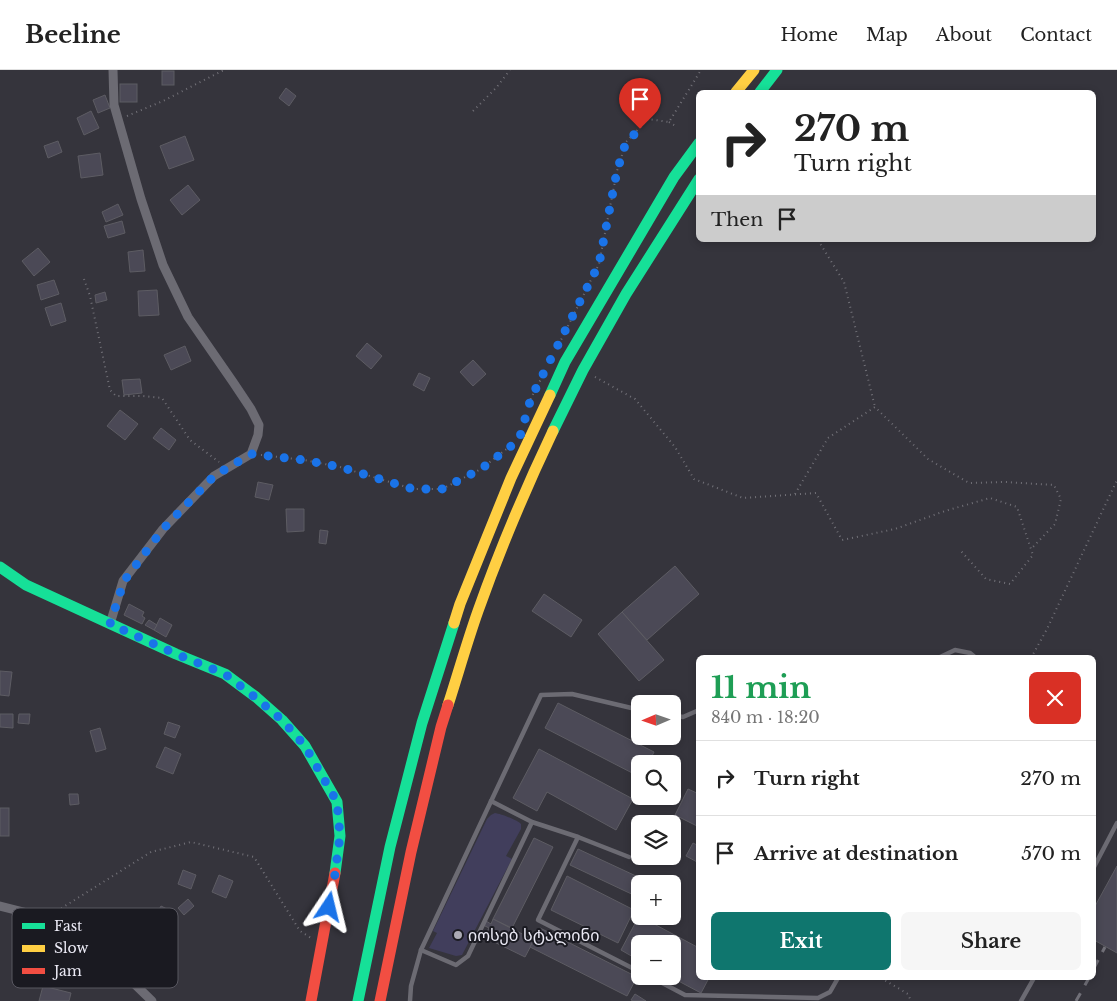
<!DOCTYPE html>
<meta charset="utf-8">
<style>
:root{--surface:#fff;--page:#f6f6f6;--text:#222;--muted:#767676;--line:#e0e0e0;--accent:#0f766e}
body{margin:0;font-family:"Libre Baskerville","Noto Sans Georgian",serif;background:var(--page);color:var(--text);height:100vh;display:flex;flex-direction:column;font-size:19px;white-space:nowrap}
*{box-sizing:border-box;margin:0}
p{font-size:16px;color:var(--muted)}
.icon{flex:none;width:28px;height:28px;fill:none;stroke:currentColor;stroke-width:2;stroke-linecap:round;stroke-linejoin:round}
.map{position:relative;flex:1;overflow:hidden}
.sheet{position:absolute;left:696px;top:585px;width:400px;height:325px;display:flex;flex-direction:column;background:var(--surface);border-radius:8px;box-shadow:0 2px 8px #0003}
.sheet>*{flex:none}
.banner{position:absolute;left:696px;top:20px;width:400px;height:152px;border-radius:8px;box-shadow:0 2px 8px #0003;background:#fff;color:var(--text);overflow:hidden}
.needle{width:32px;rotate:268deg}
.tools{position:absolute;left:631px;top:625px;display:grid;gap:10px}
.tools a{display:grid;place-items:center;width:50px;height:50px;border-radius:8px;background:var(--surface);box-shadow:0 2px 8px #0003;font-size:25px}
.pin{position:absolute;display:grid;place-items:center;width:42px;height:42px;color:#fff;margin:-51px -21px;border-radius:50% 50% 50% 0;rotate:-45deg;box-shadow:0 0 5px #0007}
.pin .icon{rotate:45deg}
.me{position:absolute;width:55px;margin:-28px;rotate:10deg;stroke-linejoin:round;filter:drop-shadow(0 0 4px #0008)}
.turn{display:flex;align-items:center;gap:18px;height:105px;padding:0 15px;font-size:22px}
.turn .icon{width:65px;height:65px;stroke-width:2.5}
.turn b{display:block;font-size:35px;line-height:42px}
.then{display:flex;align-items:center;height:48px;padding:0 15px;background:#0003;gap:10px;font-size:19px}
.round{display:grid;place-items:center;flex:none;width:52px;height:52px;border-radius:8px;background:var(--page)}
.overview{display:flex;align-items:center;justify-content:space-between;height:85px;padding:0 15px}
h1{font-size:30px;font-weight:800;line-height:38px;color:#1e9e55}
.action{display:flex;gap:10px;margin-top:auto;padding:10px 15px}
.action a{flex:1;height:58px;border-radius:8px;background:var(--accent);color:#fff;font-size:20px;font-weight:800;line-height:58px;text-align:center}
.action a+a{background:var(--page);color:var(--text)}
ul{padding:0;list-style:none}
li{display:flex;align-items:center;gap:15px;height:75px;padding:0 15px;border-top:1px solid var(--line)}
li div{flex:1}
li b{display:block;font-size:19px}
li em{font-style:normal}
header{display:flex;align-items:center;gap:30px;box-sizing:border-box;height:70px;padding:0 25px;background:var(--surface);border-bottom:1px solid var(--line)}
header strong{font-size:24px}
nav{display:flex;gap:28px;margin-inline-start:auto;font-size:18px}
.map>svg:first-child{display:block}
.green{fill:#413e5c}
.building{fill:#4b4956;stroke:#5d5c63}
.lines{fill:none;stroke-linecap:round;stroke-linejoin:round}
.path{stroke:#727178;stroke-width:2;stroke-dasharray:1 4;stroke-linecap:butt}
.lane{stroke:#6c6b73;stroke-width:4.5}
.street{stroke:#6c6b73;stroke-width:9}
.fast{stroke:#16e098;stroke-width:11}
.slow{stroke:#ffcf43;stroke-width:11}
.jam{stroke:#f24e42;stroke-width:11}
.rail{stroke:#717078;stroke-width:3;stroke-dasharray:9 9;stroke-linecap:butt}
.route{stroke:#1a73e8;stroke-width:9;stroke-dasharray:0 16.2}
.poi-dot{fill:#abaab4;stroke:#1a1a21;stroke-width:2}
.labels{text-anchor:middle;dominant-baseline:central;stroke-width:4;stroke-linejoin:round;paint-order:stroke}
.poi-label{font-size:16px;fill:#ebeaf5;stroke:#1a1a21;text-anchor:start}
.key{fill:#1a1a21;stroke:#595861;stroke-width:1}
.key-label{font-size:14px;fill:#ebeaf5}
</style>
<header>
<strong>Beeline</strong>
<nav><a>Home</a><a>Map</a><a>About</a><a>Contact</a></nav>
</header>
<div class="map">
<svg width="1117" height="931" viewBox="0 0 1117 931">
<rect width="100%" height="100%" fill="#35343c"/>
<path class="green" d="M495 743C501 744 518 750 521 754 521 756 521 757 521 759L506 786 512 789 462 885 456 886 429 878 437 863 433 861 487 749 491 745Z"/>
<g class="building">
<rect x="162" y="1" width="12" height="14"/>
<rect x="120" y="14" width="17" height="18"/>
<path d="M286 18 296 26 289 36 279 28Z"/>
<path d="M105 25 110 38 98 43 93 30Z"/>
<path d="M91 41 99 58 84 65 77 48Z"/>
<path d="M185 66 194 90 169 99 160 76Z"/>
<path d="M58 71 62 82 48 88 44 76Z"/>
<path d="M100 83 103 105 81 108 78 86Z"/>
<path d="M188 115 200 130 182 145 170 130Z"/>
<path d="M118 134 123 145 106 152 102 142Z"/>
<path d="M122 151 125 163 108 168 104 156Z"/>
<path d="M38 178 50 192 34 206 22 191Z"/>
<path d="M143 180 145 201 130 202 128 182Z"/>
<path d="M54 210 59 224 41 230 37 215Z"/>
<path d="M157 220 159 245 139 246 138 221Z"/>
<path d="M105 222 107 230 96 233 95 225Z"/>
<path d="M61 233 66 251 51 256 45 238Z"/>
<path d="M367 273 382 286 371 299 356 286Z"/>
<path d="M185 276 191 291 171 300 164 285Z"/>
<path d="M473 290 486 304 473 316 460 302Z"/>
<path d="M419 303 430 308 424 321 413 315Z"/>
<path d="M140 309 142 323 124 325 122 310Z"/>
<path d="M120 340 138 354 125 370 107 356Z"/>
<path d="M161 358 176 370 169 380 153 368Z"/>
<path d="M258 412 273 415 269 430 255 427Z"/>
<path d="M286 439H304V461L287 462Z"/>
<path d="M320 460 328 461 326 474 319 473Z"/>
<path d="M675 496 699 524 647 570 622 542Z"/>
<path d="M544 524 582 550 571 567 532 541Z"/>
<path d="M129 534 144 542 142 546 145 548 142 554 124 545Z"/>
<path d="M622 542 664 590 639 611 598 564Z"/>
<path d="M160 548 172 555 166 567 154 560Z"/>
<path d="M149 550 157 555 154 560 145 555Z"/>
<path d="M0 601 12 602 9 626 0 625Z"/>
<path d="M558 633 654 682 648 694H640V707L545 658Z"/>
<path d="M0 644H13V658L0 657Z"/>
<path d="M19 644H30L29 654 18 653Z"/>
<path d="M168 652 180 656 175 668 164 664Z"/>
<path d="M100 658 106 679 96 682 90 661Z"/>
<path d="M165 677 181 684 173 704 156 697Z"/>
<path d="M539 679 633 729 616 760 547 722 537 741 513 728Z"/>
<path d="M688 719 699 724V757L675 745Z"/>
<path d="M69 724H78L79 734 70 735Z"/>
<rect x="0" y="738" width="9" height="28"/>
<path d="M534 768 553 777 512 858 493 849Z"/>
<path d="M693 773 699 776V793L686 786Z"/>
<path d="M578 779 651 813 650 814H640V828L570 795Z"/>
<path d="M1117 796V883L1094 870V838Z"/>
<path d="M183 800 196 805 191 819 178 814Z"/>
<path d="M219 805 233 811 226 828 212 822Z"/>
<path d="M567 806 634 840 618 873 551 840Z"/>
<path d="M188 829 194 836 184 845 178 838Z"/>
<path d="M161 836 175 843 167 857 154 849Z"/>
<path d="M639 846 699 878V908H709L701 923 669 906H672V874H640V891L621 880Z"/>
<path d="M493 849 534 870 525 887 484 867 489 858 483 855 486 851 491 854Z"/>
<path d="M540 858 637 907 627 926 530 877Z"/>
<path d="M43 916 71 923 69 931H39Z"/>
<path d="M635 924 646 931H633L631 930Z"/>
</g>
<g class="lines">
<g class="path">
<path d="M473 41 496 18 510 0"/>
<path d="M127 46 163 31 222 1 226 0"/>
<path d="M669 52 677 57"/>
<path d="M818 170 844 212 875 337"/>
<path d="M84 209 90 226 110 320 116 326H143L162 328 190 370 219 392"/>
<path d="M559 274 599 194 617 101 626 72 648 49 669 52 701 0"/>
<path d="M595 307 635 329 675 377 694 409 743 428 816 423 842 470 895 459 945 441 990 428 1017 437 1033 485 1010 514 986 509 961 481"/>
<path d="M529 334 531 328 542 307"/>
<path d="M261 385 304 390 340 397 413 419H442L481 399 509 377"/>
<path d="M795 424 828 368 875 337 928 389 969 413 1005 412 1054 415 1061 429 1055 454 1031 479"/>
<path d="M1031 588 1047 559 1117 410"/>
<path d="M57 841 151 782 191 772 254 787 300 861 311 868"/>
<path d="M881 908 908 924 911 931"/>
</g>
<g class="lane">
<path d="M938 588 955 580 970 583 976 588"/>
<path d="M672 645 683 647 699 640"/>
<path d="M491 731 532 752 578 767 629 787"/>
<path d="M578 767 538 850 640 902"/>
<path d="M1094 797 1117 753"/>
<path d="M421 880 456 895 468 886 532 752"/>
<path d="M649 906 685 925 818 928 830 922 838 908"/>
<path d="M410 931 411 916 421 880 541 625 572 624 640 640"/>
<path d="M1021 931 1034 908"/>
</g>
<g class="street">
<path d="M110 554 123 511 163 459 214 406 251 384 258 365 259 355 251 339 233 312 188 247 163 195 141 129 114 35 113 0"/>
<path d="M0 836 59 851 115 895 152 931"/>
</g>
<g class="fast">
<path d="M760 22 777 0"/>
<path d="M550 325 565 292 674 107 699 73"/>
<path d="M553 361 583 300 626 224 699 109"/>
<path d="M0 497 26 515 176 584 225 604 256 627 282 650 305 676 337 732 340 766 335 803"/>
<path d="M358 931 390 777 422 653 454 553"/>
</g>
<g class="slow">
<path d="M736 22 754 0"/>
<path d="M454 553 460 534 511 408 550 325"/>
<path d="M448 635C458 604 467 572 478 541 500 479 525 420 553 361"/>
</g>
<g class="jam">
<path d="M311 931 335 803"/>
<path d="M380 931 411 782 441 657 448 635"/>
</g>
<g class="rail">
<path d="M1094 898 1105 877"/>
<path d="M1076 931 1089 908"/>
</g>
</g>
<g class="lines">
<path class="route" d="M329 837 333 819 340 766 337 732 305 676 282 650 256 628 225 604 176 584 110 554 124 511 163 459 214 406 251 384 304 390 340 397 413 419H442L481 399 519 370 531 328 599 194 617 101 626 72 640 59"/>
</g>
<circle class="poi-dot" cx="458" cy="865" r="5"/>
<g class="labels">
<g class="poi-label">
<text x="468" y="865">იოსებ სტალინი</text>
</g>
</g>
<rect x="12" y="838" width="166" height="80" rx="8" class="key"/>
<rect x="22" y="853" width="23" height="6" fill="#16e098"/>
<rect x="22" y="875" width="23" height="7" fill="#ffcf43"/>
<rect x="22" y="898" width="23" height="6" fill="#f24e42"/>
<g class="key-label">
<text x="54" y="861">Fast</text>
<text x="54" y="883">Slow</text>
<text x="54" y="906">Jam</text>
</g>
</svg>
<div class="tools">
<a><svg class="needle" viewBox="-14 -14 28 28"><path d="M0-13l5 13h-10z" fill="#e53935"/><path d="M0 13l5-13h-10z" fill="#767676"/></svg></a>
<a><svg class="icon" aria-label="search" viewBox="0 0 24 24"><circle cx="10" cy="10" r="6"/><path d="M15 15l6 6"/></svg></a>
<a><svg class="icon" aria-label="layers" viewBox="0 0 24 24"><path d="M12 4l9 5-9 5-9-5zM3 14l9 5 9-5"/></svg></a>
<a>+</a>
<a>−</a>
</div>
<div class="pin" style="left:640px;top:59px;background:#d93025"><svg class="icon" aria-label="arrive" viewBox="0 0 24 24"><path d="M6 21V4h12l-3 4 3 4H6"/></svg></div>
<svg class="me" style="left:329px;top:837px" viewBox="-20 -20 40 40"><path d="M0-17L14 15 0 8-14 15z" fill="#1a73e8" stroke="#fff" stroke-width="4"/></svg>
<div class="banner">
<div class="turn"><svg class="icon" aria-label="right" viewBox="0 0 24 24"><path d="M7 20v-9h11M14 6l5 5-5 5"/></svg><div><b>270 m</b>Turn right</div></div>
<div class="then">Then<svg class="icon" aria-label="arrive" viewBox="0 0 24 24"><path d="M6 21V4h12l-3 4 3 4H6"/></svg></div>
</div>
<section class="sheet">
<div class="overview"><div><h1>11 min</h1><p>840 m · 18:20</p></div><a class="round" style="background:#d93025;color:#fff"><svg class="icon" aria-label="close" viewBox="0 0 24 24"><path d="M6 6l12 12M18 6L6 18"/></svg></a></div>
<ul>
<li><svg class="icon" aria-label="right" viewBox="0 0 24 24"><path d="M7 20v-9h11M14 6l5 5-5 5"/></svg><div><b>Turn right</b></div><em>270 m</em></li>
<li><svg class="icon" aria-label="arrive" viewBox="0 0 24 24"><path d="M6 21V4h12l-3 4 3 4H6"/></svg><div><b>Arrive at destination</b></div><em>570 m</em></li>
</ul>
<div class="action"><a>Exit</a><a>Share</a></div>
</section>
</div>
